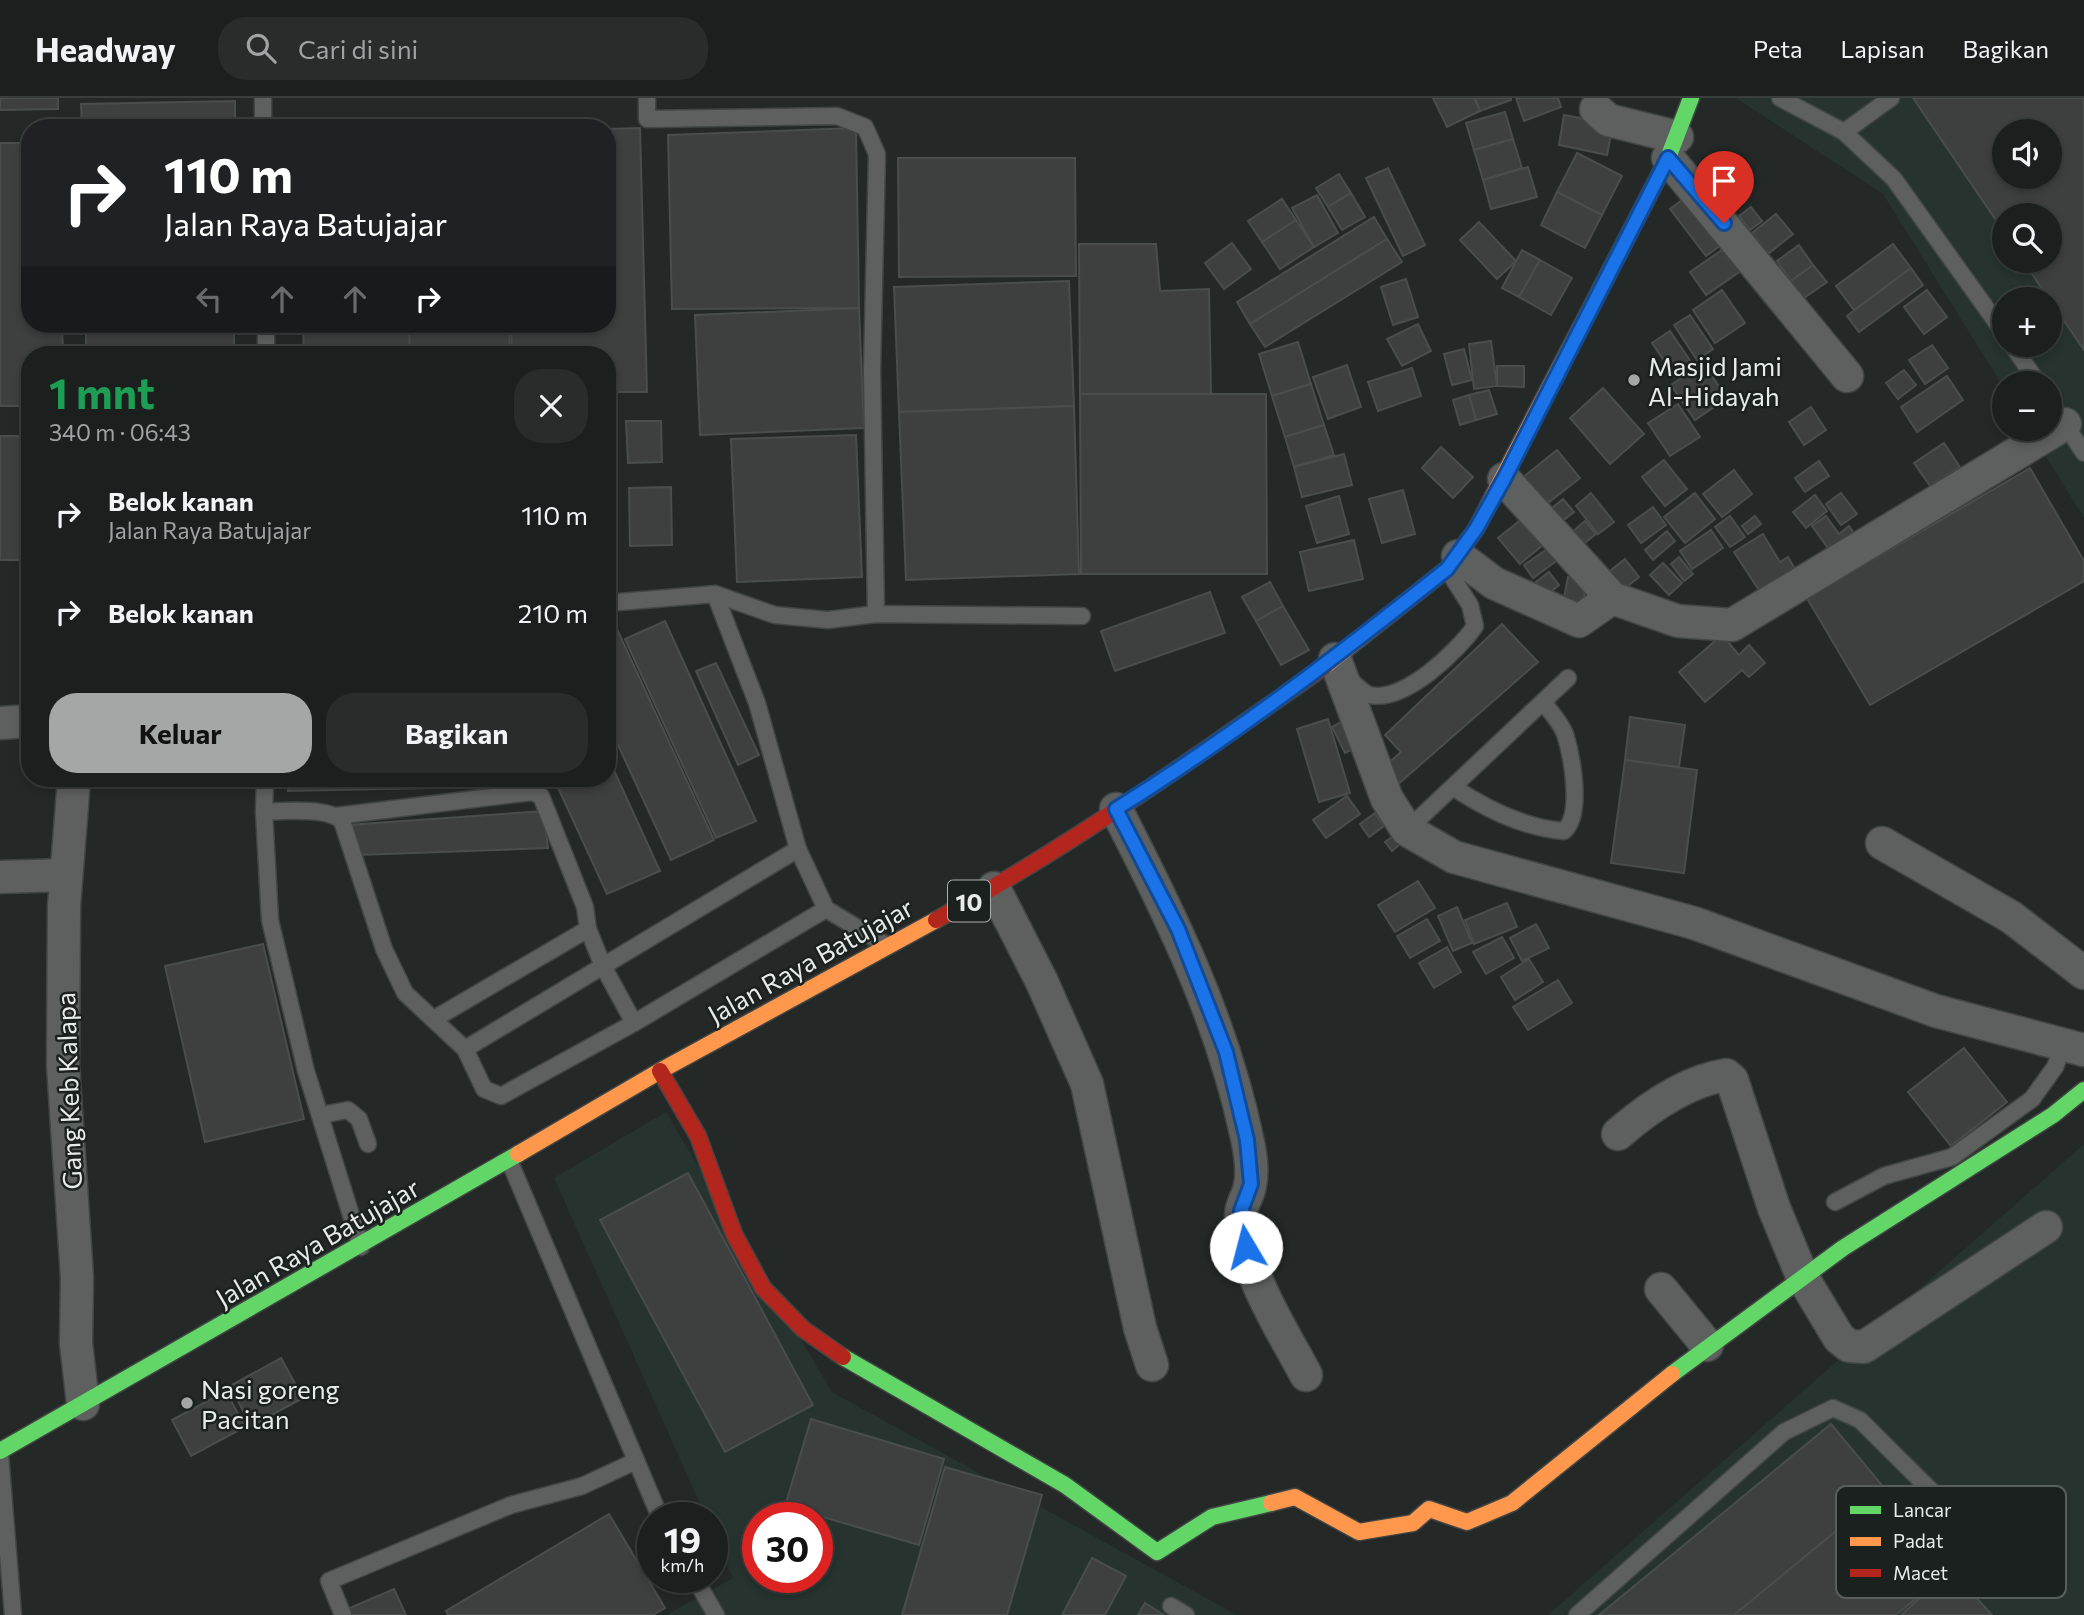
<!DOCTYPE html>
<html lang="id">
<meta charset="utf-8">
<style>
:root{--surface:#1b1f1d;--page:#282c2a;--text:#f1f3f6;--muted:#a0a2a4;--line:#393d3b;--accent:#a3a8a6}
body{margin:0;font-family:Commissioner,sans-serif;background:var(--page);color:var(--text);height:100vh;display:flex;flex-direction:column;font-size:26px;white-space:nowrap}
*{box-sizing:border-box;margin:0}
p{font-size:23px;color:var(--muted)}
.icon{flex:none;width:38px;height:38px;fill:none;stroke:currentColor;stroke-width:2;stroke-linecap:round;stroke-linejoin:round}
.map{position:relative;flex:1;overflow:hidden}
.panel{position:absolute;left:21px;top:248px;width:595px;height:441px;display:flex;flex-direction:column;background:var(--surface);border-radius:28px;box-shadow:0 4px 10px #0003,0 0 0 2px var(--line)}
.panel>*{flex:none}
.guide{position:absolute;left:21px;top:21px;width:595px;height:214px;border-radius:28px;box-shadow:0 4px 10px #0003,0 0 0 2px var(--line);background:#202124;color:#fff;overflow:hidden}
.buttons{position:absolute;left:1992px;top:21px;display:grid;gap:14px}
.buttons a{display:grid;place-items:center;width:70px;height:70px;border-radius:50%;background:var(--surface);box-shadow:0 4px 10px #0003,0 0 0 2px var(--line);font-size:35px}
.speed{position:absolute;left:637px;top:1404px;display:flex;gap:14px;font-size:35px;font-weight:700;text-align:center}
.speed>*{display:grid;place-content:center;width:91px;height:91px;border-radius:50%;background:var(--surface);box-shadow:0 4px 10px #0003,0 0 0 2px var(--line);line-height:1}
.speed small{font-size:18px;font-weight:400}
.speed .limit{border:10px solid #d22;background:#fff;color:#111}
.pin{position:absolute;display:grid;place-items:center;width:60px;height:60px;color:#fff;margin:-72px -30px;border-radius:50% 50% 50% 0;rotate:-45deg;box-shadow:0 0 7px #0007}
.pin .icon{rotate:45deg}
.me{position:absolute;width:77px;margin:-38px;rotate:352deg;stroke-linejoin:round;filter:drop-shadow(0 0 5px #0008)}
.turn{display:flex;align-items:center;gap:24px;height:147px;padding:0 28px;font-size:32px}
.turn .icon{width:91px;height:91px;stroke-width:2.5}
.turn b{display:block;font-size:49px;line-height:60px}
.lanes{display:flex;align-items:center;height:66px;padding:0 28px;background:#0003;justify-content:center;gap:35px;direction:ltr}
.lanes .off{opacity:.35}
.round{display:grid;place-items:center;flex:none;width:74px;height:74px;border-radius:28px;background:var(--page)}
.head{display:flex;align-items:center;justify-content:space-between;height:119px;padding:0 28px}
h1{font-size:42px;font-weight:700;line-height:52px;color:#1e9e55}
.cta{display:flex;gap:14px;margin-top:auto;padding:14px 28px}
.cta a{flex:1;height:80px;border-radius:28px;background:var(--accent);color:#111;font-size:28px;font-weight:700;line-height:80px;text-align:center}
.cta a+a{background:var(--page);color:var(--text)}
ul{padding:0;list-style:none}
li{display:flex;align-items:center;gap:21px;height:98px;padding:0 28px}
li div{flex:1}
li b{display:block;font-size:26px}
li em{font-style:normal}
header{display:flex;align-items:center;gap:42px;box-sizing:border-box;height:98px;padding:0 35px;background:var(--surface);border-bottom:2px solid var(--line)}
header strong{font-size:33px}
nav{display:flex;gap:38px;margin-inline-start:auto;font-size:24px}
.search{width:490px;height:63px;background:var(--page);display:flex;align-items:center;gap:18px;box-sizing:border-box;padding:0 24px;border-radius:28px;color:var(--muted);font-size:26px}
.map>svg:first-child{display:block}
.built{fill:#26332f;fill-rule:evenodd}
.building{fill:#3d403f;stroke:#494d4c;stroke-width:2;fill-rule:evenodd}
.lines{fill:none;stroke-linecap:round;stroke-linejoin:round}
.lane-casing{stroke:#414644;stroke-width:19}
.street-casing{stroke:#414644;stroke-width:35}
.fast-casing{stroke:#414644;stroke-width:19}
.slow-casing{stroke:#414644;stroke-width:19}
.jam-casing{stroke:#414644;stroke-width:19}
.lane{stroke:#5d605f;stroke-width:16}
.street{stroke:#5d605f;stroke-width:32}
.fast{stroke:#63d668;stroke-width:16}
.slow{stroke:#ff974d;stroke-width:16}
.jam{stroke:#b3261e;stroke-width:16}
.route-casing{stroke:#114b97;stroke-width:18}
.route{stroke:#1a73e8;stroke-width:12}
.poi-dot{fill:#a3a8a6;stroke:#1a211e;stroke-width:2.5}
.labels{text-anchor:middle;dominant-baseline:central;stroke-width:5;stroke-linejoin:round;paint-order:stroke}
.shield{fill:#1a211e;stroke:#aaafad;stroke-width:2}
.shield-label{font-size:24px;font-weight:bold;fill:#e7ecea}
.poi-label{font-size:26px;fill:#e7ecea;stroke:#1a211e;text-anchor:start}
.street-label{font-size:26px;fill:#e7ecea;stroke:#1a211e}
.key{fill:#1a211e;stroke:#585e5b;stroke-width:2}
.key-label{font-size:19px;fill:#e7ecea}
</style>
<header>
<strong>Headway</strong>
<div class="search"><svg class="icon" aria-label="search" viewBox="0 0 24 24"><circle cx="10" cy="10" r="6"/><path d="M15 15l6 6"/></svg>Cari di sini</div>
<nav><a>Peta</a><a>Lapisan</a><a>Bagikan</a></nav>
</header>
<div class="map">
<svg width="2084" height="1517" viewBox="0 0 2084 1517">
<rect width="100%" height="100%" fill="#242927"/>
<g class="built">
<path d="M1736 0H2084V420L2029 331H2049V285H2004V290L1883 96ZM2004 33H2049V79H2004ZM2004 117H2049V163H2004ZM2004 201H2049V247H2004Z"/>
<path d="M666 1014 832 1294 1237 1517H666L733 1480 712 1433V1419H706L554 1080ZM758 1419H817V1479H758Z"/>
<path d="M2084 1046V1517H1548Z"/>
</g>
<g class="building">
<path d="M0 0H58V11L0 12Z"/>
<path d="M1433 0H1474L1480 13 1447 29Z"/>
<path d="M1475 0H1511V2L1480 13Z"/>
<path d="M1516 0H1558L1561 9 1524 23Z"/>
<path d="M1913 0H2084V252L2023 163H2049V117H2004V134ZM2004 33H2049V79H2004Z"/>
<path d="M235 3V30H82L81 6Z"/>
<path d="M1505 14 1513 41 1474 52 1466 25Z"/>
<path d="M1564 17 1613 26 1607 57 1559 47Z"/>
<path d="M640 30 647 294H607V257H512L511 226H607V31Z"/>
<path d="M856 30 859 210 672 211 668 37Z"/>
<path d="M1513 41 1522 70 1483 82 1474 52Z"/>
<path d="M0 45H30V226H62L63 257H30V308H0Z"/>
<path d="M1577 55 1622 78 1602 117 1557 94Z"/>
<path d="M898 60H1075L1076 178 899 179Z"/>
<path d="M1528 69 1537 99 1491 111 1483 82Z"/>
<path d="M1388 70 1425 147 1403 158 1366 80Z"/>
<path d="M1339 76 1351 95 1328 109 1316 90Z"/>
<path d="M1694 93 1729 141 1706 158 1670 111Z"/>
<path d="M1557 94 1602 117 1585 150 1541 127Z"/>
<path d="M1351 95 1365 119 1342 132 1328 109Z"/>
<path d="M1317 97 1338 135 1314 149 1292 110Z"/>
<path d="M1282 101 1296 122 1262 144 1248 123Z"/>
<path d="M1751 109 1762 123 1750 132 1739 118Z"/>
<path d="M1776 116 1793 136 1768 156 1752 135Z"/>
<path d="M1374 119 1387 141 1250 226 1237 204Z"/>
<path d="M1296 122 1314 149 1280 171 1262 144Z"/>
<path d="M1479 124 1516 163 1497 181 1460 142Z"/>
<path d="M1387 141 1402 164 1265 249 1250 226Z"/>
<path d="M1232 145 1251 171 1224 191 1205 165Z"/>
<path d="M1732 145 1748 168 1706 197 1690 174Z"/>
<path d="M1079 146H1156L1160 193 1209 191 1211 296H1080Z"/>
<path d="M1893 146 1911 170 1854 212 1836 188Z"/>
<path d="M1799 147 1813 167 1791 183 1777 163Z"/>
<path d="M1522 152 1540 162 1519 199 1502 190Z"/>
<path d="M1540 162 1572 180 1551 217 1519 199Z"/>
<path d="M1813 167 1827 184 1804 200 1791 183Z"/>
<path d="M1911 170 1923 187 1859 234 1847 218Z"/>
<path d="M1406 181 1418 219 1393 227 1381 189Z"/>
<path d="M1069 183 1074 308 899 314 894 189Z"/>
<path d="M1722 192 1745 225 1715 245 1693 212Z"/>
<path d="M1927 192 1947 219 1924 236 1904 209Z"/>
<path d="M859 210 864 330 700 337 695 217Z"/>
<path d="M1690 217 1713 251 1697 262 1674 227Z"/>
<rect x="86" y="226" width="148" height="31"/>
<path d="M303 226H409L410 257H304Z"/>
<path d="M409 226H509L510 257H410Z"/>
<path d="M1418 226 1431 253 1402 268 1387 241Z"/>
<path d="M1670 233 1693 267 1675 279 1652 245Z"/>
<path d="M1491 243 1497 288 1474 291 1469 246Z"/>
<path d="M1298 244 1311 286 1272 298 1259 256Z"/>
<path d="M1932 247 1948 270 1925 286 1909 262Z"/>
<path d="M1464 251 1472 282 1452 287 1444 256Z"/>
<path d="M1703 265 1727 300 1695 322 1671 287Z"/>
<path d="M1347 267 1361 309 1328 321 1313 279Z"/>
<path d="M1497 268H1524V289L1497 288Z"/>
<path d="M1412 270 1421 298 1378 313 1368 284Z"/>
<path d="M1904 272 1916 287 1898 301 1886 285Z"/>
<path d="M1947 278 1963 302 1917 334 1901 309Z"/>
<path d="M1311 286 1324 327 1285 339 1272 298Z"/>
<path d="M1603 290 1644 336 1610 366 1570 320Z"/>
<path d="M1489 292 1497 316 1476 322 1469 297Z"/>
<path d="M1080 296H1266L1267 476H1081Z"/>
<path d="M1469 297 1476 322 1460 327 1453 302Z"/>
<path d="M1678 306 1700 339 1670 358 1648 325Z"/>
<path d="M1074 308 1079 476 906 482 899 314Z"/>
<path d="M1811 309 1826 332 1804 347 1789 324Z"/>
<path d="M626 323H661L662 364 628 365Z"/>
<path d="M1324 327 1334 357 1294 369 1285 339Z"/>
<path d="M607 329H609L611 387H607Z"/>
<path d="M856 337 862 479 737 484 731 341Z"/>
<rect x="0" y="338" width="30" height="124"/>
<path d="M1944 345 1960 369 1930 388 1914 365Z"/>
<path d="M1441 349 1473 379 1453 400 1422 370Z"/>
<path d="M1557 352 1580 380 1539 412 1516 385Z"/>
<path d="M1344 356 1352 387 1302 399 1294 369Z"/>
<path d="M1664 362 1687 391 1665 408 1642 379Z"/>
<path d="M1819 363 1829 378 1805 394 1795 380Z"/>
<path d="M2030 370 2084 463V483L1870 607 1807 500Z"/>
<path d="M1734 372 1752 396 1722 419 1703 396Z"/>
<path d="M671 389 672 447 630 448 629 390Z"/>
<path d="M1403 392 1415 436 1382 445 1369 401Z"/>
<path d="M1591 395 1614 424 1598 436 1576 408Z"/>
<path d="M1695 395 1715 421 1685 445 1664 419Z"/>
<path d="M1841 395 1857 416 1841 427 1826 406Z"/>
<path d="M1815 397 1827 413 1806 430 1793 414Z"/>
<path d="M1339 398 1349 436 1317 445 1306 408Z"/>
<path d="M1563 401 1574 414 1552 431 1541 419Z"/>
<path d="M607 403H614L615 463H607Z"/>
<path d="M1653 409 1666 427 1641 445 1628 427Z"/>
<path d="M1529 415 1550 441 1520 466 1498 440Z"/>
<path d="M1730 418 1745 439 1730 449 1715 429Z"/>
<path d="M1755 418 1761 426 1748 436 1742 428Z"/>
<path d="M1826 418 1839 436 1849 428 1857 440 1833 457 1812 428Z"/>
<path d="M1585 423 1596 436 1573 454 1563 442Z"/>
<path d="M1711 432 1723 450 1692 471 1680 453Z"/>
<path d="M1667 433 1675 443 1653 462 1645 452Z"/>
<path d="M1763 436 1780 464 1788 459 1799 478 1764 500 1734 454Z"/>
<path d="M1354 442 1363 481 1309 493 1300 454Z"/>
<path d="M1550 449 1559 461 1533 480 1524 467Z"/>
<path d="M1679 459 1693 476 1684 483 1671 466Z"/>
<path d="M1625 461 1639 479 1624 491 1610 473Z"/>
<path d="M1663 465 1682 485 1669 497 1650 477Z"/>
<path d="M1549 474 1559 487 1547 497 1536 484Z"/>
<path d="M1568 479 1587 482 1582 508 1563 505Z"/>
<path d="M1270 484 1283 508 1256 523 1242 499Z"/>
<path d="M1210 494 1225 535 1115 573 1101 533Z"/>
<path d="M1283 508 1309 552 1281 567 1256 523Z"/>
<path d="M665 523 756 723 716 740 625 541Z"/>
<path d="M1502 526 1538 564 1396 688 1381 672 1401 654 1385 637Z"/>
<path d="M617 531 714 742 671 762 607 623V535Z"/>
<path d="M1722 537 1739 557 1749 547 1765 565 1749 579 1742 572 1705 604 1679 574Z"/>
<path d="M716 565 759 657 738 667 696 573Z"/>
<path d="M1630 619 1685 627 1679 669 1625 662Z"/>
<path d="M1328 621 1350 695 1319 704 1297 631Z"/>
<path d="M1341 624 1355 650 1345 655 1332 629Z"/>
<path d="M607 657 660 773 607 796 554 681H607Z"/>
<path d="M1625 662 1697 672 1684 775 1611 765Z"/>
<path d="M288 681H484V689L288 693Z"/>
<path d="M1347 698 1360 716 1326 740 1313 722Z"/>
<path d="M544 713 548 750 358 757 348 727Z"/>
<path d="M1375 715 1384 728 1369 739 1360 726Z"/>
<path d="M1392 739 1399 747 1392 753 1385 744Z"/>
<path d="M1418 783 1435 810 1395 834 1378 807Z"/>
<path d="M1507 805 1517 829 1474 846 1465 822Z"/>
<path d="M1457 809 1472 845 1453 853 1438 818Z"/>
<path d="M1427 821 1440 843 1410 860 1397 838Z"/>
<path d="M1536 826 1549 850 1522 863 1510 840Z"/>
<path d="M1502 839 1514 860 1486 876 1473 854Z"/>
<path d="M263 846 304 1021 205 1044 165 868Z"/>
<path d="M1447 849 1461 874 1434 890 1419 865Z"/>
<path d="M1529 861 1543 884 1515 902 1501 879Z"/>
<path d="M1558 882 1572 905 1528 932 1513 909Z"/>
<path d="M1964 950 2007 1004 1951 1048 1908 994Z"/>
<path d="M688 1075 813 1307 725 1354 600 1122Z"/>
<path d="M281 1260 303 1300 251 1328 230 1288Z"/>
<path d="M226 1293 245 1329 191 1358 172 1322Z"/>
<path d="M811 1321 944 1361 919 1447 785 1408Z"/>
<path d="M1831 1326 1886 1392 1734 1517H1599Z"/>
<path d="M945 1369 1042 1397 1007 1517H902Z"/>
<path d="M1886 1392 1951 1472 1896 1517H1734Z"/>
<path d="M609 1416 665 1510 653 1517H448L446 1513Z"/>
<path d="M1092 1460 1126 1478 1105 1517H1062Z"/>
<path d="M1951 1472 1992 1517H1901Z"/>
<path d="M394 1491 406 1517H347L345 1512Z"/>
<path d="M1145 1505 1164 1517H1138Z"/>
</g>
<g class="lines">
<defs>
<g id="lane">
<path d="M263 0V30"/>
<path d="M647 0V21L837 18 865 29 877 56 872 273 876 516"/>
<path d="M1780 0 1844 34 1894 81 2004 235"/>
<path d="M1844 34 1891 0"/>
<path d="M266 226V257"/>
<path d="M2012 247 2038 285"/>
<path d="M2049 302 2084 355"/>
<path d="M715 496 757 605 798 751"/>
<path d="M607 505 715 496 775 517 828 522 876 516 1082 518"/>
<path d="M1349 581C1355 586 1363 595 1370 597 1404 605 1458 553 1475 528L1470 507 1447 471"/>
<path d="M265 681 264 714C283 713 328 709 342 723L384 851 405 895 465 951 484 991 501 998 634 925 826 811"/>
<path d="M1453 689C1486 711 1523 730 1564 733 1583 717 1572 658 1565 636 1561 625 1550 613 1543 604"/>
<path d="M264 714 270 822 306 973 361 1149"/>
<path d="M336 718 532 694 541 698 585 809 588 831 434 921"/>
<path d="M1407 732 1568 580"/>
<path d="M588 831 603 868 634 925"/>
<path d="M465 951 798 751 826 811 884 846"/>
<path d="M321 1017 348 1012 359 1021 368 1046"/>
<path d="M509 1062 660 1419"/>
<path d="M1835 1104 1884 1078 1952 1059 2032 1001 2055 969 2064 946"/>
<path d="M0 1356 13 1517"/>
<path d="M694 1479 716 1517"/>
<path d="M1171 1508 1186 1517"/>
<path d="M343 1517 329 1483 511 1407 582 1388 636 1363"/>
<path d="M1577 1517 1784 1334 1833 1310 1860 1322 2014 1475"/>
</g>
<g id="street">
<path d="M1596 11 1608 22 1677 39"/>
<path d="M1668 60 1847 278"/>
<path d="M1504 381 1612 500 1678 523 1732 527 2065 326"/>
<path d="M1458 458 1494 485 1579 523 1612 500"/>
<path d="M1335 561 1387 701 1407 732 1454 759 1694 825 1936 913 2084 952"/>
<path d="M0 625 30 623"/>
<path d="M74 681 64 808 63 967 77 1179 76 1245 83 1306"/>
<path d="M1116 711C1171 818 1222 921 1247 1040 1250 1053 1253 1074 1250 1087 1249 1097 1241 1106 1241 1117 1245 1177 1279 1226 1306 1277"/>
<path d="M1882 745 2011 819 2084 875"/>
<path d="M0 779 66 777"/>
<path d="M994 790 1042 884 1087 986 1140 1230 1152 1267"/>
<path d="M1618 1036C1648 1010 1686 983 1726 977L1732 982 1774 1110 1803 1180 1839 1240 1849 1248 1864 1249 2046 1129"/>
<path d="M1661 1191 1707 1247"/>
</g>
<g id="fast">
<path d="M1601 190 1668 60 1691 0"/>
<path d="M843 1259 1065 1387 1157 1454 1212 1419 1271 1405"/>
<path d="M1672 1276 1843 1150 2053 1017 2084 992"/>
<path d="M0 1353 518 1056"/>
</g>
<g id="slow">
<path d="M1325 568 1447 471 1476 431 1601 190"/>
<path d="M518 1056 660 973 936 822"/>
<path d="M1271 1405 1295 1399 1359 1434 1413 1425 1429 1411 1467 1424 1512 1405 1672 1276"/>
</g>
<g id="jam">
<path d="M936 822C1072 747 1199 657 1325 568"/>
<path d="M660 973 698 1038 734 1136 763 1190 803 1231 843 1259"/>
</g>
</defs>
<use href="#lane" class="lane-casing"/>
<use href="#street" class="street-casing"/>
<use href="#fast" class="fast-casing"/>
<use href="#slow" class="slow-casing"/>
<use href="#jam" class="jam-casing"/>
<use href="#lane" class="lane"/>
<use href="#street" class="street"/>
<use href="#fast" class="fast"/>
<use href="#slow" class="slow"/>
<use href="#jam" class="jam"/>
</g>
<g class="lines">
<defs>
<path id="route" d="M1246 1149 1241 1113 1251 1086 1247 1042 1226 954 1178 831 1116 711C1232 639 1340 556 1447 471L1476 431 1504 381 1668 60 1724 125"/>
</defs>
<use href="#route" class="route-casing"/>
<use href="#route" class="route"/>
</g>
<g class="poi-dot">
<circle cx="1634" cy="282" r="7"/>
<circle cx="187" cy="1305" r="7"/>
</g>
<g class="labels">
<rect class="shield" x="948" y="782.5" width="42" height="41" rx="5"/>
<g class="shield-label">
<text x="969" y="803">10</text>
</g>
<g class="poi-label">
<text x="1648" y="267">Masjid Jami<tspan x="1648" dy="30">Al-Hidayah</tspan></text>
<text x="201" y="1290">Nasi goreng<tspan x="201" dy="30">Pacitan</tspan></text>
</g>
<g class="street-label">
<text transform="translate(810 862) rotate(-29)">Jalan Raya Batujajar</text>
<text transform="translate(68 993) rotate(-92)">Gang Keb Kalapa</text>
<text transform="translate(317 1144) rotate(-30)">Jalan Raya Batujajar</text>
</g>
</g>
<rect x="1836" y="1388" width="230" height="112" rx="10" class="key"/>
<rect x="1850" y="1408" width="31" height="8" fill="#63d668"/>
<rect x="1850" y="1439" width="31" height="9" fill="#ff974d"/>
<rect x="1850" y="1471" width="31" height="8" fill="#b3261e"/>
<g class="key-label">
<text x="1893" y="1419">Lancar</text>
<text x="1893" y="1450">Padat</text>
<text x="1893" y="1482">Macet</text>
</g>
</svg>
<div class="buttons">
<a><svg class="icon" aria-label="sound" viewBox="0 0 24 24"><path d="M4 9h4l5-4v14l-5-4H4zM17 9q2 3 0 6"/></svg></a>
<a><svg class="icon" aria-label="search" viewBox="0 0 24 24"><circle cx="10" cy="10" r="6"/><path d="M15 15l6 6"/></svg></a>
<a>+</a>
<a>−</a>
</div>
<div class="speed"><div>19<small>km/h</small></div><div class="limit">30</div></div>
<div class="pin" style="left:1724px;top:125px;background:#d93025"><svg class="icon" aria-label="arrive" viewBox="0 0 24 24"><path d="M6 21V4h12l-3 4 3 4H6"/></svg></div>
<svg class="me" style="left:1246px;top:1149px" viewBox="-20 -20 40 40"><circle r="19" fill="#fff"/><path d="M0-13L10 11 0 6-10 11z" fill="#1a73e8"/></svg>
<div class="guide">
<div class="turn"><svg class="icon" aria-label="right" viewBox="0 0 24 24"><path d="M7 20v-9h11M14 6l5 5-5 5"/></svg><div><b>110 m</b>Jalan Raya Batujajar</div></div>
<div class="lanes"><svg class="icon off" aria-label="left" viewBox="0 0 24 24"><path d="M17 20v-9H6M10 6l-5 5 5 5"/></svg><svg class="icon off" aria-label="ahead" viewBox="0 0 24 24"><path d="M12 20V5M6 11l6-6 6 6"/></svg><svg class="icon off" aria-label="ahead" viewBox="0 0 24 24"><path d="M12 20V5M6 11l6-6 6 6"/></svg><svg class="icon" aria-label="right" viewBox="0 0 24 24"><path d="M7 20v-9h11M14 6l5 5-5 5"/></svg></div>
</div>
<section class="panel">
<div class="head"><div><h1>1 mnt</h1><p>340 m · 06:43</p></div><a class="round"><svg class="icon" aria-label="close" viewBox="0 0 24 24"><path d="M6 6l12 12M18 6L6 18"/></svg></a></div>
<ul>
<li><svg class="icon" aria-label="right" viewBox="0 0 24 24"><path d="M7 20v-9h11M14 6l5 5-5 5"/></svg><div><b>Belok kanan</b><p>Jalan Raya Batujajar</p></div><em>110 m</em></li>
<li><svg class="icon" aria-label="right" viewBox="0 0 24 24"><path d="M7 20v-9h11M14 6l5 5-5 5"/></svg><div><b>Belok kanan</b></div><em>210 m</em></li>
</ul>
<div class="cta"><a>Keluar</a><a>Bagikan</a></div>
</section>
</div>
